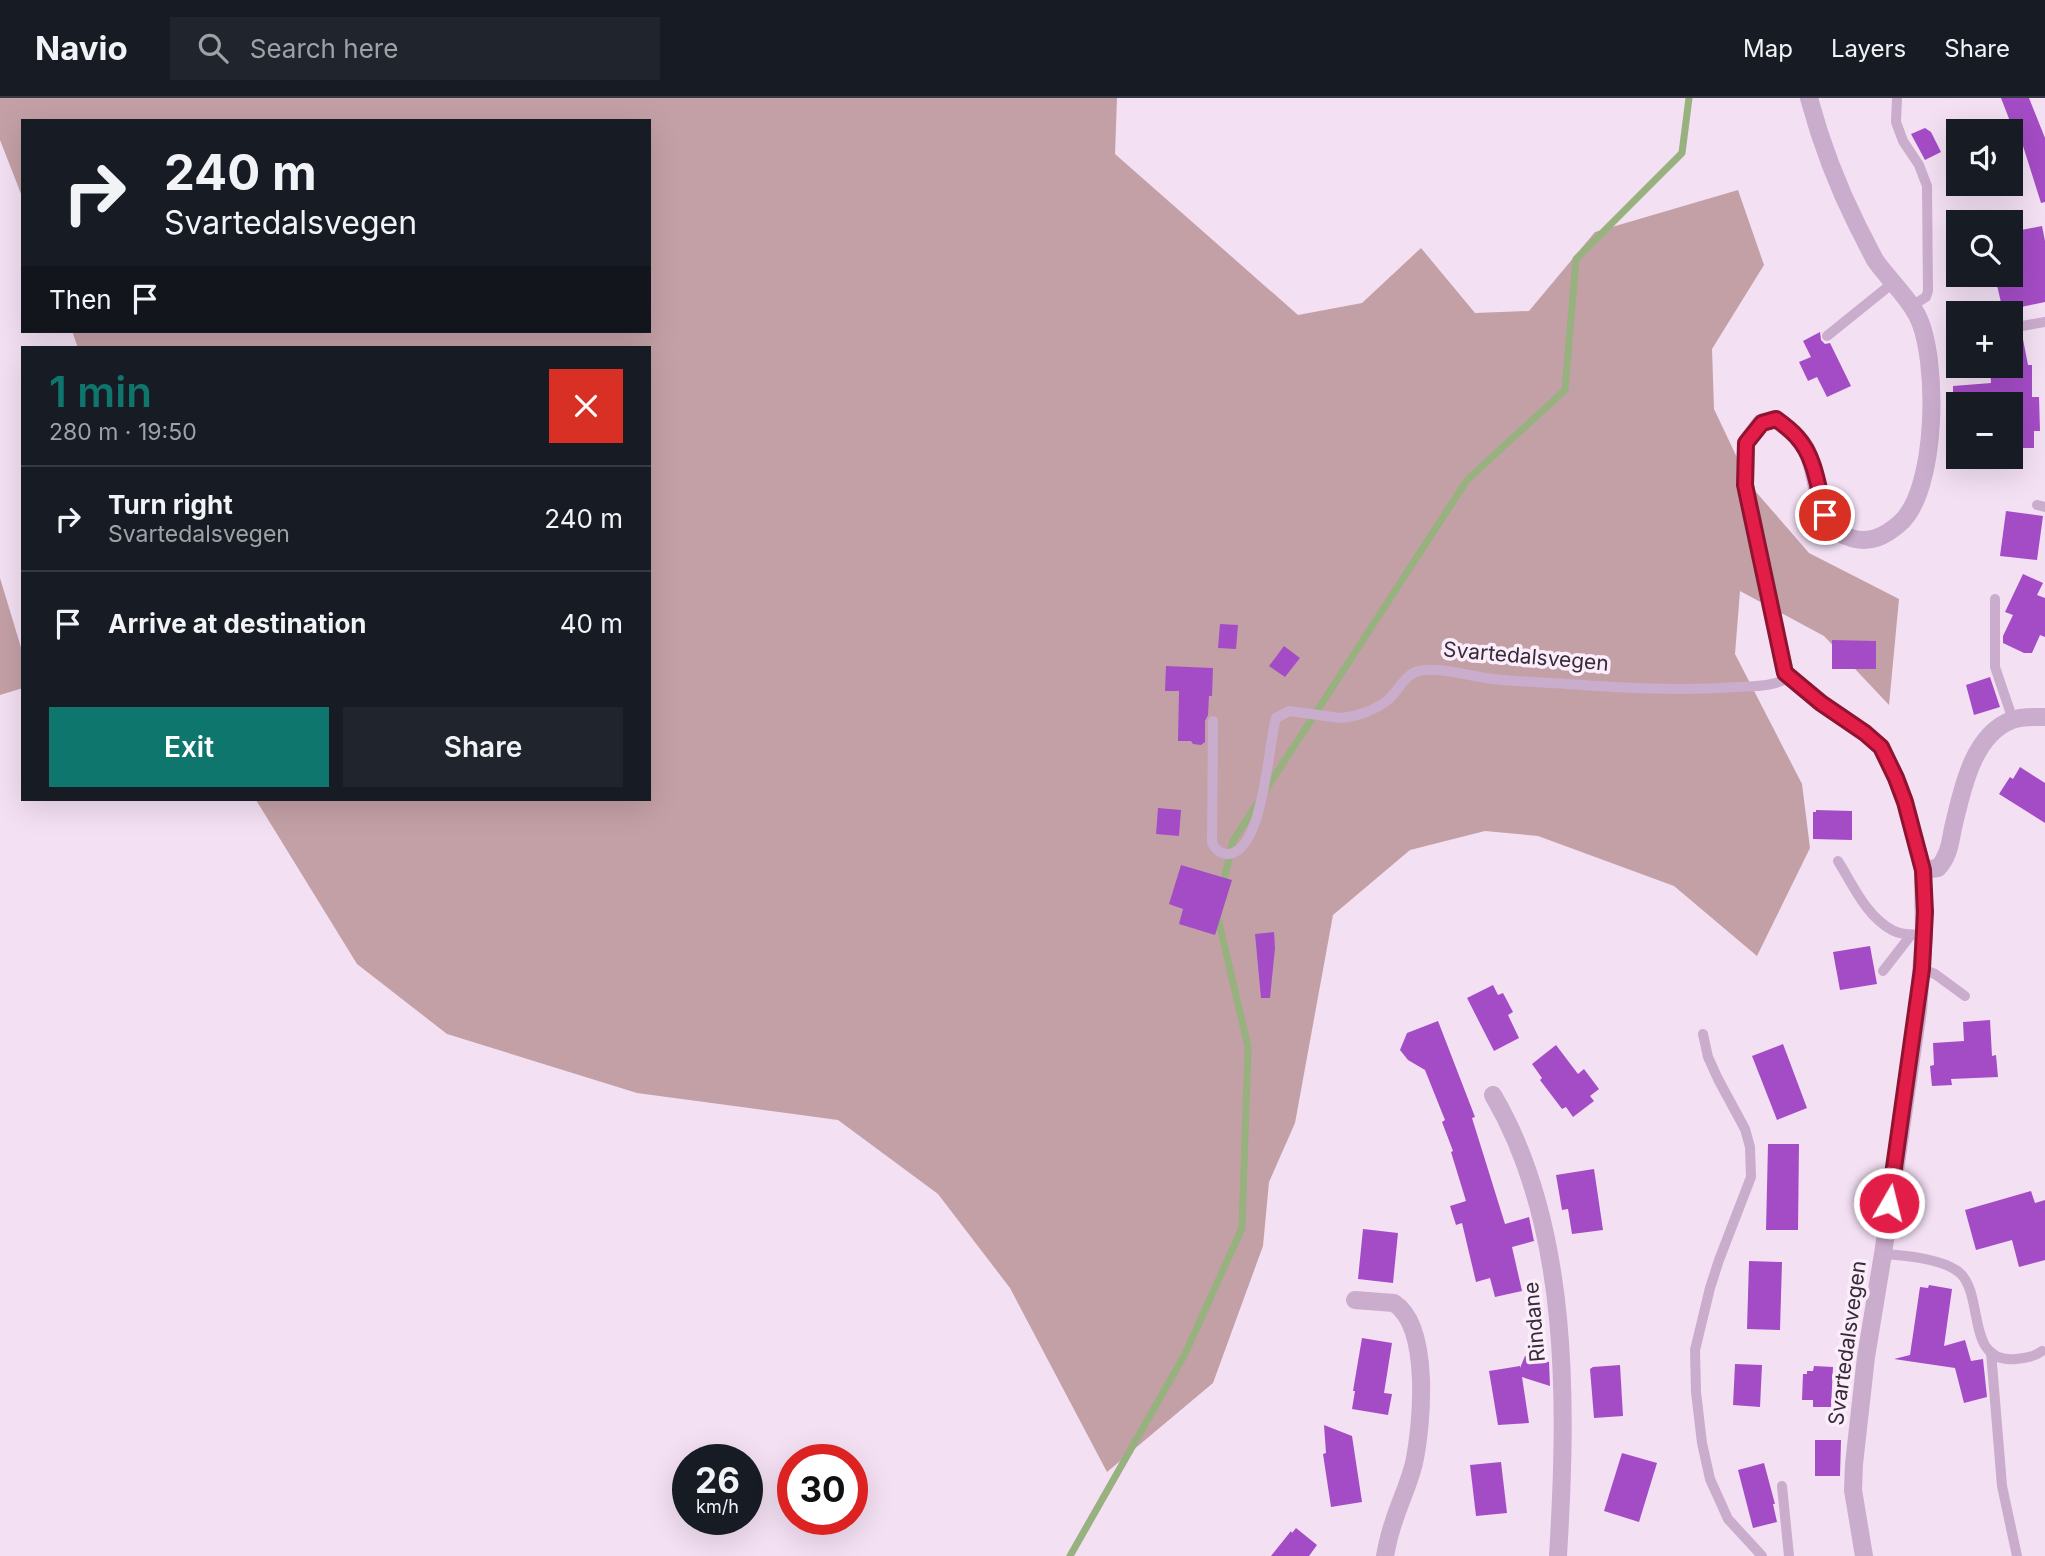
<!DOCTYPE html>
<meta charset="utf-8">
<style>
:root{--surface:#171b24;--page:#20242c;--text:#f1f3f6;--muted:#9ea1a6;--line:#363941;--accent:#0f766e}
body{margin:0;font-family:Inter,sans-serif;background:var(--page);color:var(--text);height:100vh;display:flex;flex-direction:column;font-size:26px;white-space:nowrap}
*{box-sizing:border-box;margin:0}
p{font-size:23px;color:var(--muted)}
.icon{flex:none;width:38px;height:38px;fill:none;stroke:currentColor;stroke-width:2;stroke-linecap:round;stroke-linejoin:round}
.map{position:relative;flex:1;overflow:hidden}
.panel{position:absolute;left:21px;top:248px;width:630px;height:455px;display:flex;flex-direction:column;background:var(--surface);border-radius:0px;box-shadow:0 7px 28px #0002}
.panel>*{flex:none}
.hud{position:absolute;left:21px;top:21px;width:630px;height:214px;border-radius:0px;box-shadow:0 7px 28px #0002;background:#171b24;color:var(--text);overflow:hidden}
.tools{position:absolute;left:1946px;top:21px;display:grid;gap:14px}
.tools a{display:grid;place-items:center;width:77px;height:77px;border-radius:0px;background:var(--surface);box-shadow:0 7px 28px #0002;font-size:35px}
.speed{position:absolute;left:672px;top:1346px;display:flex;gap:14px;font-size:35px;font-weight:700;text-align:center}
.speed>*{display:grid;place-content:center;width:91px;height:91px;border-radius:50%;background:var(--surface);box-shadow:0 7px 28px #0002;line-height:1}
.speed small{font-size:18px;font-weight:400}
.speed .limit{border:10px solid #d22;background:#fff;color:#111}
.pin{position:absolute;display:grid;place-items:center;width:60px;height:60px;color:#fff;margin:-30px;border:4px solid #fff;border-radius:50%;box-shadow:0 2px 7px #0007}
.me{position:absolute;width:77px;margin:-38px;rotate:8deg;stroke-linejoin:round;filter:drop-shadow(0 0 5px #0008)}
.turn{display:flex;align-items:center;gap:24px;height:147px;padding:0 28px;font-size:32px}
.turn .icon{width:91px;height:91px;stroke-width:2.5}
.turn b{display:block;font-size:49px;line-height:60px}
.then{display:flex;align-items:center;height:66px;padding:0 28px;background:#0003;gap:14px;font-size:26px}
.round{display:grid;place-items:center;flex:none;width:74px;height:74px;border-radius:0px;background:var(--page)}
.headline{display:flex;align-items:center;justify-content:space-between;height:119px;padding:0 28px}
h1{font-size:42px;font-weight:600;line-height:52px;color:var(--accent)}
.button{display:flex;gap:14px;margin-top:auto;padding:14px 28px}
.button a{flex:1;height:80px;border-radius:0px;background:var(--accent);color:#fff;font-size:28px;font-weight:600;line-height:80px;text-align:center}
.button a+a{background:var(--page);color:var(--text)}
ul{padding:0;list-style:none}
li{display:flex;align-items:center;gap:21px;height:105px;padding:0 28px;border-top:2px solid var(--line)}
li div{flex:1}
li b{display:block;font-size:26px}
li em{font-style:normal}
header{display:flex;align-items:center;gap:42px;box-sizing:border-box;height:98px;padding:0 35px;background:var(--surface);border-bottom:2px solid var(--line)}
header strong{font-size:33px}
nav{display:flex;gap:38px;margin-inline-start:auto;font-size:24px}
.search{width:490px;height:63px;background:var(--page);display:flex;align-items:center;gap:18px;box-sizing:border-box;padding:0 24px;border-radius:0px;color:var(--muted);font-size:26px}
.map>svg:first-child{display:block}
.green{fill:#c3a0a6}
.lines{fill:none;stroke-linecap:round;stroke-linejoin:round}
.stream{stroke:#97b17f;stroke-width:7}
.building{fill:#a44cc6}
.lane{stroke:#caaccc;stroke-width:10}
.street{stroke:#caaccc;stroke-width:18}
.route-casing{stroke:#92132f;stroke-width:18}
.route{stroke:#e11d48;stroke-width:12}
.labels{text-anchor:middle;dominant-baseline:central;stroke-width:7;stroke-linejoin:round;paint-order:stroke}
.street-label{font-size:21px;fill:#372b3a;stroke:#fbedfa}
</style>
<header>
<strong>Navio</strong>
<div class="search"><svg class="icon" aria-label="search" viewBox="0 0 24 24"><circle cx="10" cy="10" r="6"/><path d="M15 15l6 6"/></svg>Search here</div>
<nav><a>Map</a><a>Layers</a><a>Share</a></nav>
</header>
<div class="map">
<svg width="2045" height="1458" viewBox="0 0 2045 1458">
<rect width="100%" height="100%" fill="#f3e0f3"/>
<g class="green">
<path d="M0 0H1117L1115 56 1298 217 1362 205 1421 150 1475 215 1529 213 1595 134 1738 92 1764 167 1712 251 1714 311 1750 387 1809 455 1899 501 1889 607 1824 538 1740 493 1735 556 1802 686 1810 750 1757 858 1674 788 1538 738 1485 733 1410 752 1333 817 1295 1025 1269 1084 1263 1148 1213 1285 1107 1374 1010 1190 938 1096 838 1022 637 995 447 936 357 866 256 702H649V250H78L72 233H649V23H23V101L0 42Z"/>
<path d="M0 480 23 556V590L0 597Z"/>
</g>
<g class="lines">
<g class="stream">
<path d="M1265 693 1467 382 1565 292 1576 161 1682 55 1689 0"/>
<path d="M1223 787 1233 743 1257 706"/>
<path d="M1070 1458 1185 1256 1242 1130 1248 949 1217 816"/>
</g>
</g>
<g class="building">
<path d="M2001 0H2029L2045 40V104L2041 105 2017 29 2013 31Z"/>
<path d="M1925 30 1931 34 1941 54 1925 62 1911 36Z"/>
<path d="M2042 128 2045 143V204L2003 213 1996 183 2011 180V134Z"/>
<path d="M1820 234 1821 242 1825 246 1830 245 1851 288 1827 299 1817 279 1808 283 1799 264 1811 259 1803 243Z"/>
<path d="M2022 236 2028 267H2032V299H2039L2040 333H2034V350H2011V306H1998V302L1953 303V288L1991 285 1990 268H2011V238Z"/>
<path d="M2006 413 2043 418 2037 462 2000 458Z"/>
<path d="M2023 476 2043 485 2037 497 2045 500V539L2040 537 2032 555H2024L2003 545V538L2013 517 2005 514Z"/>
<path d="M1220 526 1238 527 1236 551 1218 550Z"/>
<path d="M1832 542 1876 543V571H1832Z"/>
<path d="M1284 548 1300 560 1285 579 1269 568Z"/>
<path d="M1166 568 1213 570 1212 598H1209L1208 617 1205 623V644L1201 647 1193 646 1191 643H1178L1179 593H1165Z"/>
<path d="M1990 579 2000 609 1974 617 1966 587Z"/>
<path d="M2020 669 2045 685V725L1999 696 2010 679 2013 681Z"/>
<path d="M1158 710 1181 712 1179 738 1156 736Z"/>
<path d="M1816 712 1852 713V742L1813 741V714H1816Z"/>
<path d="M1181 767 1232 782 1215 837 1179 826 1183 811 1169 806Z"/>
<path d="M1274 834 1275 850 1270 900H1261L1255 836Z"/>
<path d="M1870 848 1877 886 1840 892 1833 854Z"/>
<path d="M1493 887 1498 897 1503 895 1513 914 1508 917 1519 940 1494 953 1467 900Z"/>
<path d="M1990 922 1992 958 1996 957 1998 979 1951 981 1952 987 1932 988 1930 968 1934 967 1933 945 1964 943 1963 924Z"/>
<path d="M1438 923 1475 1019 1472 1020 1505 1126 1529 1119 1534 1143 1512 1149 1522 1193 1495 1199 1490 1180 1476 1184 1462 1125 1456 1127 1450 1108 1466 1103 1451 1054 1453 1053 1442 1024 1445 1022 1425 972 1408 962 1400 952 1407 935Z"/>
<path d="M1783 946 1807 1010 1777 1022 1752 958Z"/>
<path d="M1556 947 1578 976 1584 971 1599 991 1590 998 1594 1003 1573 1019 1566 1009 1562 1011 1540 982 1542 980 1532 966Z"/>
<path d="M1768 1046H1799L1798 1132H1766Z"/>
<path d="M1594 1071 1603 1132 1572 1136 1568 1111 1562 1112 1556 1077Z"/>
<path d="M2031 1093 2035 1105 2045 1102V1162L2019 1169 2012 1142 1976 1152 1965 1112Z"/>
<path d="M1363 1131 1398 1135 1393 1185 1358 1181Z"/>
<path d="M1749 1163 1782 1164 1780 1232 1747 1231Z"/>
<path d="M1929 1187 1952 1191 1944 1248 1965 1242 1971 1263 1983 1261 1987 1299 1964 1305 1955 1270 1894 1261 1910 1257 1920 1189 1928 1190Z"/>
<path d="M1362 1240 1392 1245 1384 1295 1392 1296 1388 1317 1352 1311 1355 1293H1353Z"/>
<path d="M1538 1257 1540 1261 1549 1264 1550 1288 1522 1279 1529 1325 1498 1327 1489 1273 1520 1268V1270L1525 1258Z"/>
<path d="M1735 1266 1762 1267 1760 1309 1733 1307Z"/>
<path d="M1620 1267 1623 1318 1594 1320 1590 1271 1593 1269Z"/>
<path d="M1814 1268 1833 1269 1831 1309H1813V1302H1802L1803 1276H1807V1273H1813Z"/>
<path d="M1324 1327 1352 1338 1362 1404 1331 1409 1323 1356 1326 1355Z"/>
<path d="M1815 1342H1841L1840 1378H1815Z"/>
<path d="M1622 1355 1657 1365 1639 1424 1604 1413Z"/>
<path d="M1501 1364 1507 1415 1476 1418 1470 1367Z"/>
<path d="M1764 1365 1775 1406H1773L1777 1424 1753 1430 1738 1372Z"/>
<path d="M1296 1430 1317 1447 1309 1458H1271L1291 1433 1292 1435Z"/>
</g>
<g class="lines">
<g class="lane">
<path d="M1897 0 1896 24 1903 43 1919 67 1927 88 1928 193 1926 199 1918 204 1909 205"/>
<path d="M2011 230 2045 224"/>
<path d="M1827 238 1894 184"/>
<path d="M2037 407 2045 409"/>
<path d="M1995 501V569L2013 622"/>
<path d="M1213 623 1212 745C1216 752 1221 757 1229 756 1264 751 1268 647 1276 620L1289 613 1340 620C1356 619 1376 612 1389 601 1399 592 1405 576 1419 573 1440 568 1472 579 1493 581 1518 584 1543 584 1567 586 1624 590 1680 593 1737 589 1754 588 1774 589 1789 579"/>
<path d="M1838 763C1853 787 1866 818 1892 832 1901 837 1914 837 1924 836"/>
<path d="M1922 871 1935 876 1965 898"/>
<path d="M1883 873 1911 837"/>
<path d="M1703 936 1708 959 1718 981 1745 1031 1750 1049 1751 1079 1719 1162 1710 1190 1695 1252 1696 1294 1702 1345 1710 1381 1728 1421 1762 1458"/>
<path d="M1883 1156C1904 1157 1944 1161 1960 1175 1985 1199 1965 1266 2016 1261 2025 1260 2034 1259 2042 1253"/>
<path d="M1991 1254 2002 1388 2017 1458"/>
<path d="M1782 1388 1789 1458"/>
</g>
<g class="street">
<path d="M1809 0C1821 45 1837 87 1858 129 1864 140 1869 151 1875 162 1888 181 1906 196 1917 217 1939 259 1938 394 1899 426 1885 438 1870 446 1851 440 1847 438 1840 437 1837 434 1815 419 1819 374 1806 351 1799 338 1787 330 1776 321L1761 325 1746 345 1745 387 1785 575 1821 605 1865 635 1881 649 1896 680 1905 704 1923 772 1924 836 1918 913 1883 1156 1866 1259 1854 1366 1853 1392 1864 1458"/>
<path d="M1923 772 1938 770C1949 758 1950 745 1953 730 1962 693 1972 637 2012 622 2022 618 2034 619 2045 619"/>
<path d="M1493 997C1571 1130 1567 1309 1558 1458"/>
<path d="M1355 1202 1394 1205C1431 1229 1422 1327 1414 1365 1409 1386 1399 1406 1393 1426 1389 1437 1387 1448 1385 1458"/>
</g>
</g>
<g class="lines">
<defs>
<path id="route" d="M1825 417C1818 391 1816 360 1797 339 1791 332 1783 326 1776 321L1762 325 1746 345 1745 387 1785 575 1821 605 1865 635 1881 649 1896 680 1905 704 1923 772 1925 814 1922 871 1889 1105"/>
</defs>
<use href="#route" class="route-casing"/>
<use href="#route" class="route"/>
</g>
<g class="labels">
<g class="street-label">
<text transform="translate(1526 558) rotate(5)">Svartedalsvegen</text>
<text transform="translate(1534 1224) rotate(-95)">Rindane</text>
<text transform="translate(1847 1245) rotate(-82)">Svartedalsvegen</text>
</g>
</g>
</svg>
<div class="tools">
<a><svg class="icon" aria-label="sound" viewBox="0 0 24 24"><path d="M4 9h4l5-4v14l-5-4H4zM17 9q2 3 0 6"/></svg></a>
<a><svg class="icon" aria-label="search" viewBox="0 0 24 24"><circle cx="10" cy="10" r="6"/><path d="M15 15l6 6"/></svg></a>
<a>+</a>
<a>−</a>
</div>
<div class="speed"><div>26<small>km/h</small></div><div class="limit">30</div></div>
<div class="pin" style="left:1825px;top:417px;background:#d93025"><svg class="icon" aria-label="arrive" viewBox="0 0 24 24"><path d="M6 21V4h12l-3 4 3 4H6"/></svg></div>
<svg class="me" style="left:1889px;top:1105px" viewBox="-20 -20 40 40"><circle r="17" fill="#e11d48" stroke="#fff" stroke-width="3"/><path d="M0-11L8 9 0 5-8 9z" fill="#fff"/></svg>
<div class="hud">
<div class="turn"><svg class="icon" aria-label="right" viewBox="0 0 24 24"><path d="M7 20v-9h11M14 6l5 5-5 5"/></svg><div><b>240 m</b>Svartedalsvegen</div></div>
<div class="then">Then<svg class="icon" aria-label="arrive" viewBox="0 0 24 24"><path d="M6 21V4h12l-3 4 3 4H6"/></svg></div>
</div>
<section class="panel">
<div class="headline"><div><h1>1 min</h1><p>280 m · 19:50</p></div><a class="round" style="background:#d93025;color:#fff"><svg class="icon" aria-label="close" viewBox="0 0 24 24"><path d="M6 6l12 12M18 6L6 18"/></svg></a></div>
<ul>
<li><svg class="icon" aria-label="right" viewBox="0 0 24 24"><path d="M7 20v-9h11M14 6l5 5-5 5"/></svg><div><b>Turn right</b><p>Svartedalsvegen</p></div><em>240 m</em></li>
<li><svg class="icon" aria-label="arrive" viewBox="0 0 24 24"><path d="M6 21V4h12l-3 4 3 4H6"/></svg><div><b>Arrive at destination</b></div><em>40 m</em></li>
</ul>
<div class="button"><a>Exit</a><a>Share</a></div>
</section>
</div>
